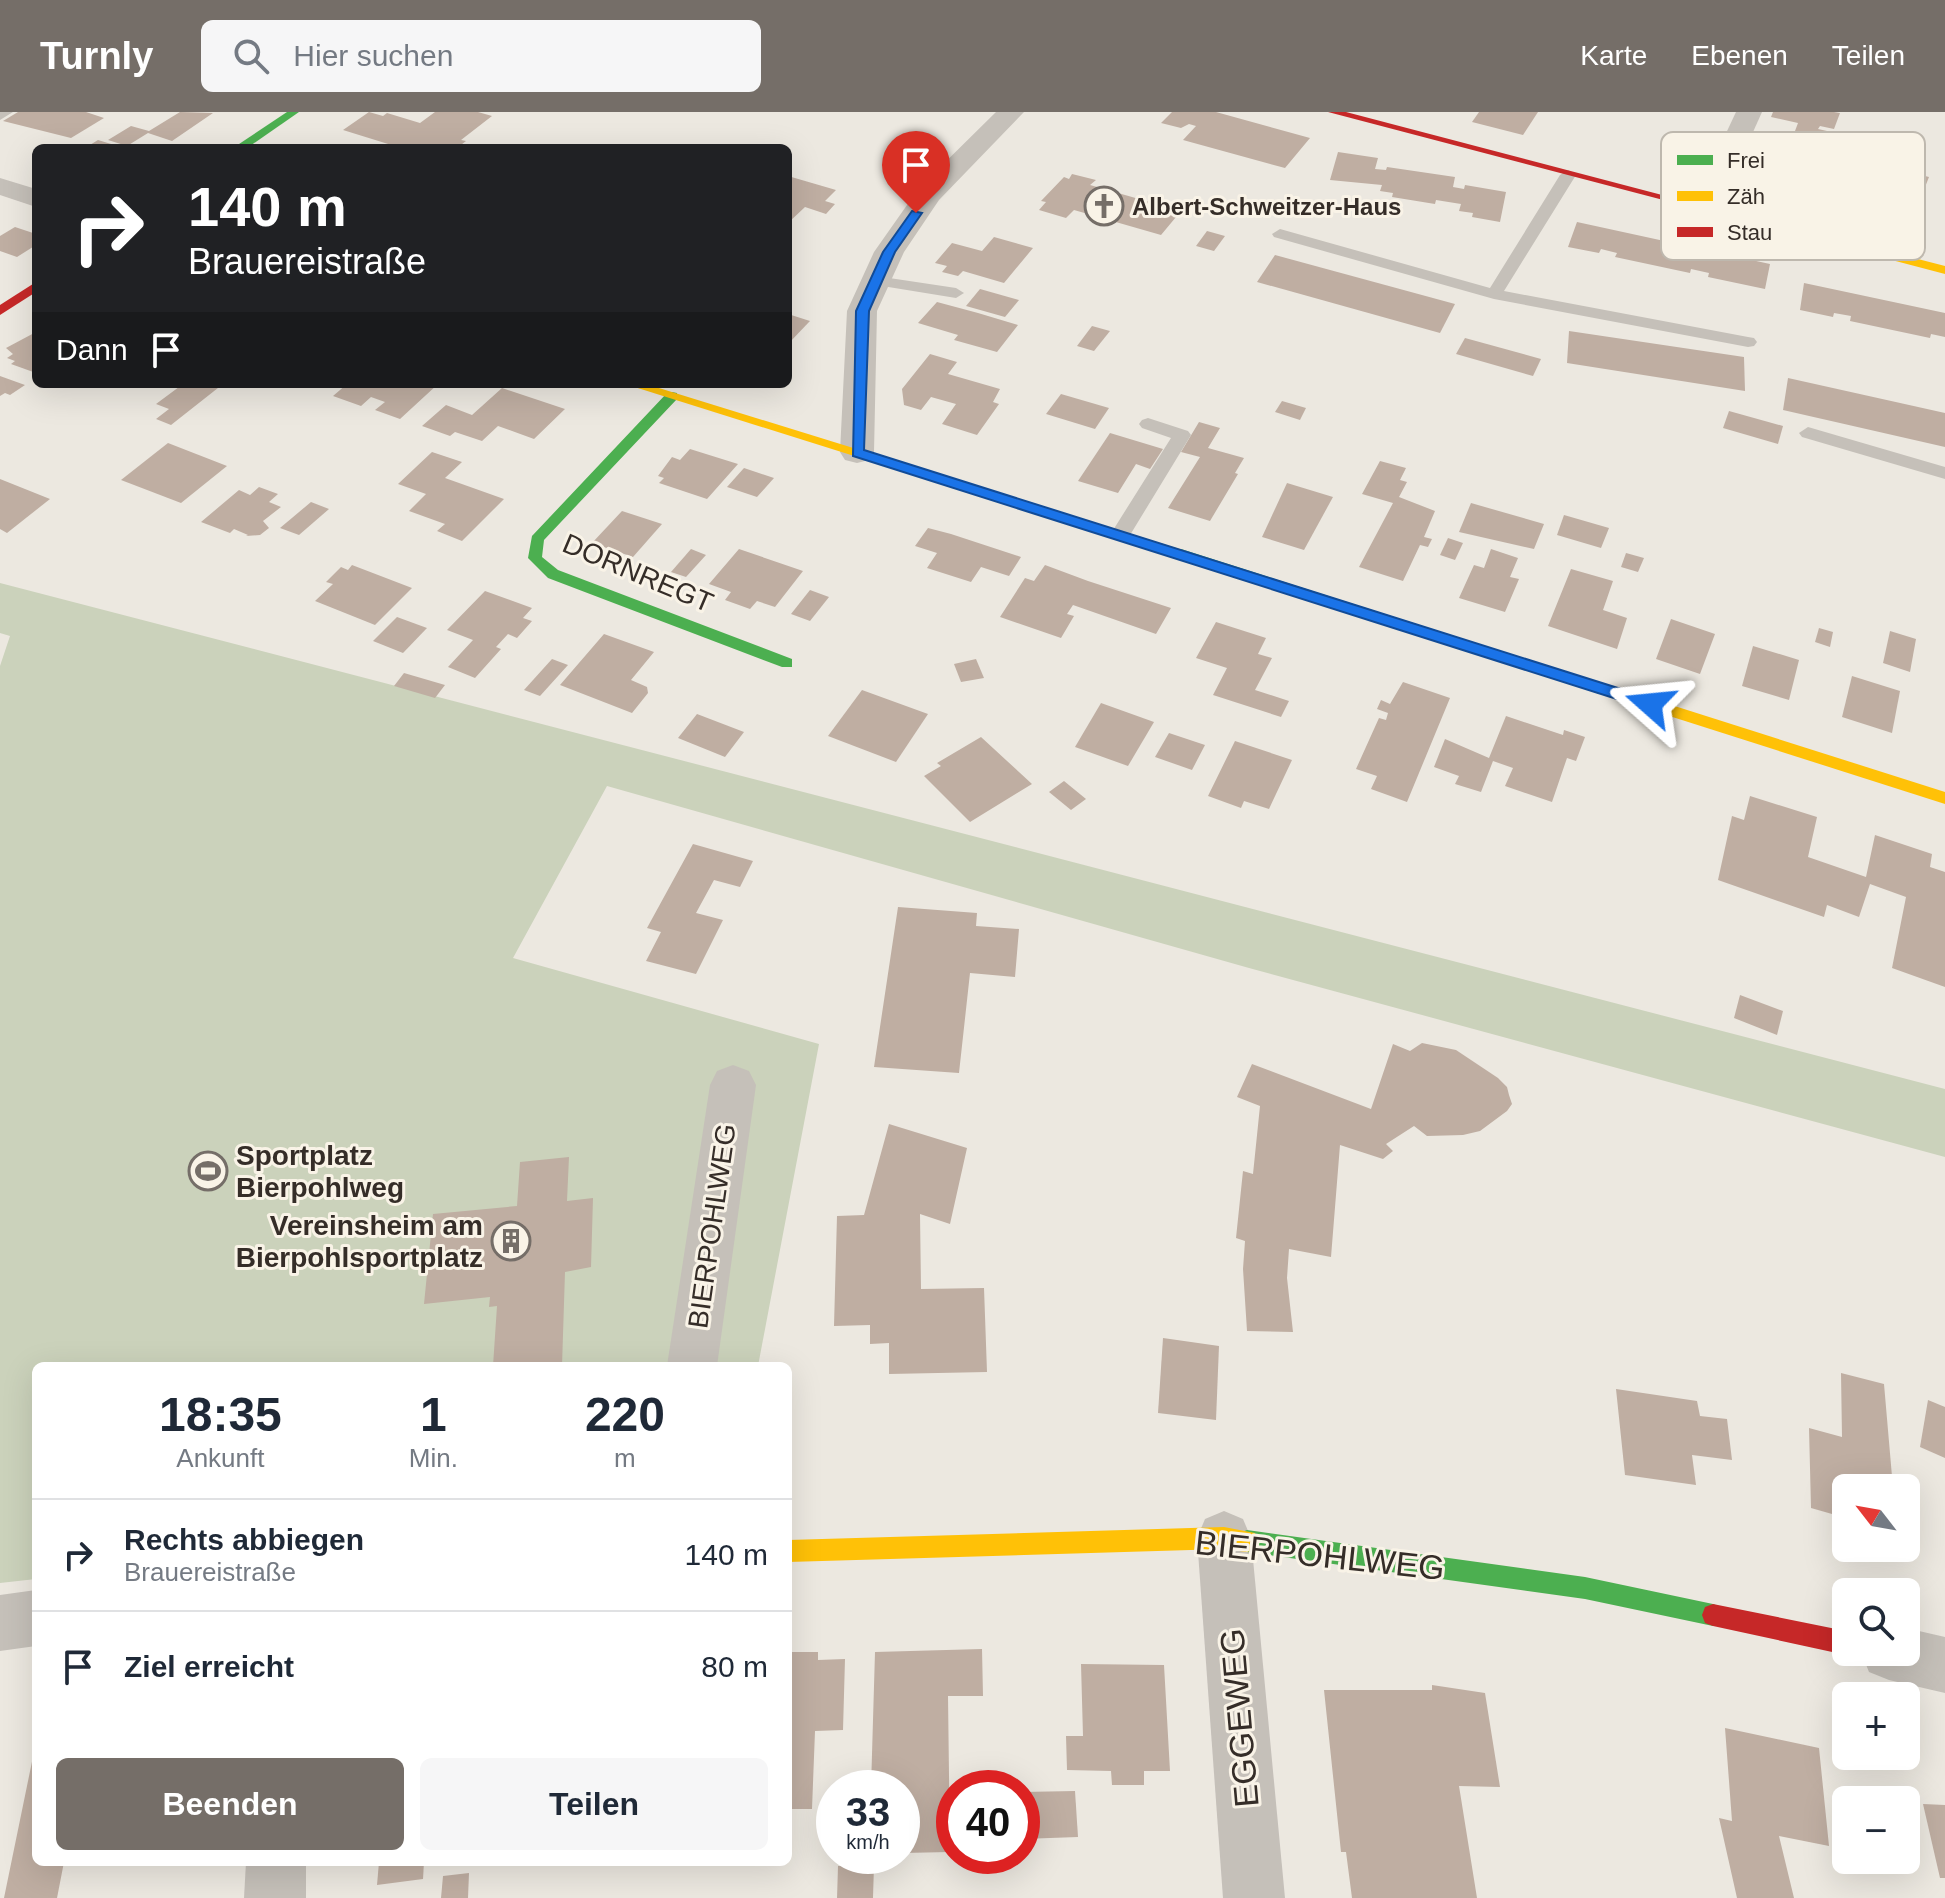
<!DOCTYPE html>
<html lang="de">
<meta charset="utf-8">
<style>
:root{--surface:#fff;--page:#f6f6f7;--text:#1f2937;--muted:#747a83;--line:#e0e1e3;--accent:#756e68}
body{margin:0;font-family:Helvetica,sans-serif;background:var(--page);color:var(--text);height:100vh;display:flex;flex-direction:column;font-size:30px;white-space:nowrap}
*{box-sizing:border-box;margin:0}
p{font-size:26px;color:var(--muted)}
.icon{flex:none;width:44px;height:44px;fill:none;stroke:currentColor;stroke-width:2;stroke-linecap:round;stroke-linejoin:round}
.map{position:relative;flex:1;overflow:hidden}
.drawer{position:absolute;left:32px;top:1250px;width:760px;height:504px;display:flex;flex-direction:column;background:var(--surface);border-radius:12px;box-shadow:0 8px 32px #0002}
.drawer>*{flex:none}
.guide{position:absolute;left:32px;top:32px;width:760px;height:244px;border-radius:12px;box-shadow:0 8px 32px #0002;background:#202124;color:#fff;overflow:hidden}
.needle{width:52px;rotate:301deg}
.fabs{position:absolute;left:1832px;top:1362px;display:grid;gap:16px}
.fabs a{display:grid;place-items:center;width:88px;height:88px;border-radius:12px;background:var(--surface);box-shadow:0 8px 32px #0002;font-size:40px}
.speed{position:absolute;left:816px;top:1658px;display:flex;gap:16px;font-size:40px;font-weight:700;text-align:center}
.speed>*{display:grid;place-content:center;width:104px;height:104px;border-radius:50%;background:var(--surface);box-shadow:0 8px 32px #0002;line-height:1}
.speed small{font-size:20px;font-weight:400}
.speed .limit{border:12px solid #d22;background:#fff;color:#111}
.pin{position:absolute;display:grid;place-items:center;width:68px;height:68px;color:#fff;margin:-82px -34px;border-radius:50% 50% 50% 0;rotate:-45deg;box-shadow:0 0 8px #0007}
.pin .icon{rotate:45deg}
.me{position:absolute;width:88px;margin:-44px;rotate:288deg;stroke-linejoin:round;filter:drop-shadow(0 0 6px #0008)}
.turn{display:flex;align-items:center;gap:28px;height:168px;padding:0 24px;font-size:36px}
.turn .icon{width:104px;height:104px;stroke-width:2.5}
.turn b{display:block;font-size:56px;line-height:68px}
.then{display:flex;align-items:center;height:76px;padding:0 24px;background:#0003;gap:16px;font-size:30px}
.eta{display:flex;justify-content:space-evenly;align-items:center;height:136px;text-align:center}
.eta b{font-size:48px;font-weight:700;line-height:56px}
.primary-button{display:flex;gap:16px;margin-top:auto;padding:16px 24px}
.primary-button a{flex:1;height:92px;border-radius:12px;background:var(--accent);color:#fff;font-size:32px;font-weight:700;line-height:92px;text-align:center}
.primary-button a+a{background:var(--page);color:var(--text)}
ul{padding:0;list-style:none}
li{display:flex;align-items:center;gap:24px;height:112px;padding:0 24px;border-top:2px solid var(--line)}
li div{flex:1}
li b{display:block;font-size:30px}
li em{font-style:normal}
header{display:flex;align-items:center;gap:48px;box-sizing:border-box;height:112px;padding:0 40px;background:var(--accent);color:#fff}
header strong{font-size:38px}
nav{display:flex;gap:44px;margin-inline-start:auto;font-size:28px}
.search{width:560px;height:72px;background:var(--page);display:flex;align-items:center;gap:20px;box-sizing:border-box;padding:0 28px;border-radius:12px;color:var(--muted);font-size:30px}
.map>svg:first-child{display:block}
.green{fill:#cbd2bb}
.building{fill:#bfaea2}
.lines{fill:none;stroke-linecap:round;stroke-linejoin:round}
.lane{fill:#c5c0b9;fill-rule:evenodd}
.street{fill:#c5c0b9;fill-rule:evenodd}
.fast{fill:#4caf50;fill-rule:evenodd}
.slow{fill:#ffc107;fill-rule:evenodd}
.jam{fill:#c62828;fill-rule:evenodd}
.route{fill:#1a73e8;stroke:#114b97;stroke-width:2}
.labels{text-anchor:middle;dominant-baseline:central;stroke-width:6;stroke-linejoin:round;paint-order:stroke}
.far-poi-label{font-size:24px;font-weight:bold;fill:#352d28;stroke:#f9f3e7;text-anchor:start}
.street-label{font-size:28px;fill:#352d28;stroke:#f9f3e7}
.poi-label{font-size:28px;font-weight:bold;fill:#352d28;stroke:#f9f3e7;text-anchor:start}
.near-street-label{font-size:34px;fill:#352d28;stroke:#f9f3e7}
.key{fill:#f9f3e7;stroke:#beb8ae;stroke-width:2}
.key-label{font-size:22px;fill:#352d28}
</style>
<header>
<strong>Turnly</strong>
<div class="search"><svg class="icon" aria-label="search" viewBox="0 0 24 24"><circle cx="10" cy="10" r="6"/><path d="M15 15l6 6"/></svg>Hier suchen</div>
<nav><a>Karte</a><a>Ebenen</a><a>Teilen</a></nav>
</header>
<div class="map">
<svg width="1945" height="1786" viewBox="0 0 1945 1786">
<rect width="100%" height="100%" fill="#ece8e0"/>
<path class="green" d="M0 471 1945 977V1045L1249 856 607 674 513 846 819 932 758 1254H36V1467L0 1471V554L10 524 0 521Z"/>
<g class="building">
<path d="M18 0H86L104 6 71 26 3 9Z"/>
<path d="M180 0 213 1 172 29 148 21 127 34 108 28 131 14 149 19Z"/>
<path d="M369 0 383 4 387 1 420 11 435 0H478L492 4 461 28 466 29 457 36H401L343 18Z"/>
<path d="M1172 0H1216L1310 26 1285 56 1183 28 1196 14 1189 12 1181 16 1161 11Z"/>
<path d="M1479 0H1538L1523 23 1472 10Z"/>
<path d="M1773 0H1834L1840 1 1834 17 1820 14 1818 17 1827 19 1824 25 1795 19 1798 11 1771 5Z"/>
<path d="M1773 19 1813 29 1810 35 1929 65 1908 118 1796 86 1787 93 1744 82 1741 79Z"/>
<path d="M98 28 121 35V36H85Z"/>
<path d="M1338 40 1378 46 1375 57 1386 58 1387 55 1455 65 1453 75 1464 77 1465 73 1506 80 1500 110 1472 105 1473 101 1459 99 1461 92 1436 88 1435 92 1392 85 1393 81 1380 79 1382 73 1330 68Z"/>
<path d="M1072 62 1096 68 1090 73 1181 99 1161 123 1074 98 1066 106 1039 98 1046 90 1041 89 1064 65 1069 67Z"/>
<path d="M788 64 836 78 825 89 835 92 826 102 805 95 788 111Z"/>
<path d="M1577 110 1770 152 1765 177 1708 165 1709 161 1691 157 1690 161 1615 145 1617 141 1601 137 1599 141 1568 135Z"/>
<path d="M15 115 36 122V133L17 145 0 139V124Z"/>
<path d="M1207 119 1225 124 1214 139 1196 134Z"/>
<path d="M994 125 1033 136 1004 171 963 159 958 164 942 160 947 154 935 151 952 131 982 139Z"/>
<path d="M1275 143 1455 192 1440 221 1257 170Z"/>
<path d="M1804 171 1945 201V225L1931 222 1930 226 1850 209 1851 204 1834 201 1833 205 1800 198Z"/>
<path d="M980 177 1019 188 1005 205 966 194Z"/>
<path d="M937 190 978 201 1018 213 997 240 954 228 958 223 918 211Z"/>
<path d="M788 202 810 209 788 232Z"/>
<path d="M1092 214 1110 219 1094 239 1077 234Z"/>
<path d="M1569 219 1744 245 1745 279 1567 251Z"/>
<path d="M36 220V261L11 252 15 249 7 246 13 242 6 236Z"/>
<path d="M1465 226 1541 247 1533 264 1456 242Z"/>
<path d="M930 242 957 250 948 262 1000 277 993 290 999 292 977 323 942 312 956 292 931 285 921 298 904 293 902 277Z"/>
<path d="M0 264 25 273 10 283 5 281 0 284Z"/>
<path d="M1788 266 1945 301V335L1783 298Z"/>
<path d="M183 272H223L171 313 156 307 169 297 156 292Z"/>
<path d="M347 272H438L400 307 375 298 385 290 371 285 361 294 333 284Z"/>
<path d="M502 276 565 297 534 327 498 314 482 329 455 320 450 324 422 314 446 293 472 303Z"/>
<path d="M1061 282 1109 296 1095 317 1046 302Z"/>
<path d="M1282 289 1306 296 1300 308 1275 300Z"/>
<path d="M1729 299 1783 314 1778 332 1723 316Z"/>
<path d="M1199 310 1220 316 1208 336 1244 346 1235 361 1238 362 1210 409 1168 396 1200 345 1181 340Z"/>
<path d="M1110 321 1163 337 1150 357 1136 352 1118 381 1078 369Z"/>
<path d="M168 331 227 354 181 391 121 368Z"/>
<path d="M690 337 738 352 707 387 659 371 664 366 658 364 672 345 680 348Z"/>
<path d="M432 340 462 350 445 366 504 387 462 429 437 419 445 412 409 399 426 382 398 372Z"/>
<path d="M1380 349 1406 356 1400 368 1407 370 1399 385 1435 399 1424 425 1432 427 1428 435 1420 433 1403 469 1359 455 1393 391 1362 382Z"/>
<path d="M744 356 774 366 757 385 727 375Z"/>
<path d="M0 367 50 387 7 421 0 417Z"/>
<path d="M1287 371 1333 385 1304 438 1262 425Z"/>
<path d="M259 375 278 382 269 390 281 395 263 409 269 416 260 423 246 424 248 423 234 417 230 421 201 410 239 378 250 383Z"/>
<path d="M311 390 329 397 299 423 280 416Z"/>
<path d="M1471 391 1544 412 1534 437 1459 420Z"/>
<path d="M622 399 662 412 633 445 592 431Z"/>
<path d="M1564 403 1609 416 1601 436 1557 423Z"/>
<path d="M928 416 951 422 1021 445 1009 464 981 455 971 470 927 456 937 441 915 434Z"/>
<path d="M1448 426 1463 431 1455 448 1440 443Z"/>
<path d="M691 437 706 443 686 465 671 460Z"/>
<path d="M739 437 803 459 775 495 757 489 750 497 725 488 731 480 709 472Z"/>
<path d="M1491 437 1518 446 1510 465 1519 467 1505 500 1459 486 1474 453 1484 456Z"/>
<path d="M1626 441 1644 446 1638 460 1621 455Z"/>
<path d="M352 453 412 476 375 513 315 489 333 472 326 470 341 455 348 458Z"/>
<path d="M1045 453 1088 469 1171 496 1156 522 1073 493 1067 502 1074 504 1061 526 1000 505 1025 466 1034 469Z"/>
<path d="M1571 457 1613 469 1603 498 1627 506 1617 537 1548 514Z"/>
<path d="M810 478 829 485 810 509 791 502Z"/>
<path d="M485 479 532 496 523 506 532 509 517 526 508 522 496 535 501 537 475 566 448 555 473 528 447 518Z"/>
<path d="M397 505 427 516 403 541 373 529Z"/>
<path d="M1671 507 1715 522 1700 562 1656 547Z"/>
<path d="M1216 510 1266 526 1258 542 1272 546 1255 578 1289 589 1281 605 1213 583 1227 556 1196 546Z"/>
<path d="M1819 516 1833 520 1830 535 1815 530Z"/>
<path d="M1890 519 1916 527 1910 560 1883 551Z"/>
<path d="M604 522 654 540 631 568 647 575 648 581 632 601 560 573Z"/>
<path d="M1753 534 1799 548 1789 588 1742 574Z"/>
<path d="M552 547 568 553 540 584 524 578Z"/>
<path d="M976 547 984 566 961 570 954 552Z"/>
<path d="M404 561 445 573 435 586 394 574Z"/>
<path d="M1852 564 1900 579 1892 621 1842 605Z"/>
<path d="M1403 570 1450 586 1407 690 1371 677 1377 664 1356 657 1379 606 1386 608 1388 601 1377 597 1381 588 1390 592Z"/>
<path d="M862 578 928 602 896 650 828 624Z"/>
<path d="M1101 591 1154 610 1128 654 1075 635Z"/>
<path d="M697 602 744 620 725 645 678 626Z"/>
<path d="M1506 604 1563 623 1564 618 1585 625 1576 649 1567 646 1552 690 1505 674 1513 656 1493 649 1481 680 1455 672 1459 664 1434 655 1445 627 1489 646Z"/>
<path d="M1169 621 1205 633 1192 658 1155 645Z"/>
<path d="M981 625 1032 672 970 710 924 664 941 654 937 651Z"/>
<path d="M1235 629 1292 648 1269 697 1244 689 1241 696 1208 684Z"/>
<path d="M1064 669 1086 687 1071 698 1049 680Z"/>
<path d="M1750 684 1817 705 1808 745 1866 765 1875 723 1932 742 1930 755 1945 760V875L1892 856 1906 785 1870 772 1859 805 1827 793 1824 805 1718 768 1732 704 1744 708Z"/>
<path d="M693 732 753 749 740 775 714 768 696 801 723 808 696 862 646 849 661 820 647 816Z"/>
<path d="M898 795 977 801 976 814 1019 817 1015 865 970 861 959 961 874 955Z"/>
<path d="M1740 883 1783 899 1777 923 1734 906Z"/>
<path d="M1422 931 1456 938 1498 966 1507 975 1509 983 1512 992 1507 999 1480 1019 1463 1023 1427 1024 1414 1014 1386 1032 1393 1039 1383 1047 1340 1033 1331 1145 1289 1137 1287 1166 1293 1220 1247 1219 1243 1157 1245 1129 1236 1126 1243 1059 1253 1062 1260 994 1237 985 1252 952 1371 997 1393 932 1410 939Z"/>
<path d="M889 1012 967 1036 950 1112 920 1102 921 1177 984 1176 987 1260 889 1262V1231L870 1232V1213L834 1214 837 1104 864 1103Z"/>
<path d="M569 1045 567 1089 593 1086 591 1155 565 1160 562 1254H493L497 1194 489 1195 490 1185 424 1192 433 1102 517 1094 520 1050Z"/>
<path d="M1163 1226 1219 1234 1216 1308 1158 1301Z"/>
<path d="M1841 1261 1884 1272 1893 1376H1846V1406L1811 1396 1809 1316 1842 1325Z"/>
<path d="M1616 1277 1697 1289 1700 1304 1727 1307 1732 1348 1692 1343 1696 1373 1625 1363Z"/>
<path d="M1928 1288 1945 1295V1346L1920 1335Z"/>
<path d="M982 1537 983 1584H948L950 1740 902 1741V1676H871L875 1540Z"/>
<path d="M788 1540H818V1548L845 1547 843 1618 815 1619 812 1697H788Z"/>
<path d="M1081 1552 1164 1553 1170 1659H1144V1673H1112L1111 1659 1067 1658 1066 1624H1083Z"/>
<path d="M1432 1573 1485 1581 1500 1675 1459 1674 1477 1786H1352L1346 1740H1341L1324 1578H1432Z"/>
<path d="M1725 1616 1819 1636 1829 1734 1779 1724 1794 1786H1737L1719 1706 1732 1709Z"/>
<path d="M35 1635 36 1750H64L57 1786H4Z"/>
<path d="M1075 1679 1078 1725 1022 1727V1680Z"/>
<path d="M1923 1692 1945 1693V1766H1940Z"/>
<path d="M379 1750H424L423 1767 377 1773Z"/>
<path d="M874 1753 873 1786H837L838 1754Z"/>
<path d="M469 1761 468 1786H441L443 1764Z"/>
</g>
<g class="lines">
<g class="lane">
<path d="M0 0H13L0 8Z"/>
<path d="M1568 58 1576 63 1504 179 1748 225 1754 226 1757 230 1754 234 1748 235 1494 187 1274 125 1272 122 1280 117 1490 176 1560 63Z"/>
<path d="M876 164 956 176 964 181 956 186 870 172 868 169Z"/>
<path d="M1148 306 1188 319 1191 323 1127 428 1120 429 1110 423 1171 326 1142 316 1139 312 1142 308Z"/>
<path d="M1808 315 1945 355V367L1802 325 1799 321Z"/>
</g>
<g class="street">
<path d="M996 0H1024L939 88 904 140 877 199 874 340 869 348 857 351 845 348 840 340 847 199 874 140 919 76Z"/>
<path d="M1736 0H1762L1718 98 1714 104 1704 107 1694 104 1690 98Z"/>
<path d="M0 66 36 77V95L0 83Z"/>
<path d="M733 953 749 959 756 973 717 1254H667L710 973 717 959Z"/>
<path d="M1224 1399 1243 1407 1251 1426 1285 1786H1223L1197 1426 1205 1407Z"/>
<path d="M36 1478V1534L0 1539V1483Z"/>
<path d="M1906 1516 1945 1525V1581L1889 1568 1869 1560 1861 1540H1906Z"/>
<path d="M246 1750H306V1786H244Z"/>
</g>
<g class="fast">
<path d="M287 0H299L247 36H233Z"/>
<path d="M672 280 677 281V287L544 428 542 445 558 458 792 547V555H782L548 466 528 446 532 424 667 281Z"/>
<path d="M1181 437 1604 572 1607 576 1599 582 1594 580 1176 445 1174 442Z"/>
<path d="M1247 1418 1585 1465 1713 1492 1721 1495 1724 1503 1721 1511 1713 1514 1585 1487 1247 1440 1239 1437 1236 1429 1239 1421Z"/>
</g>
<g class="slow">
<path d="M1736 100 1945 154V162L1732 106 1730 104Z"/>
<path d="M625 272H646L1186 439 1188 442 1186 445H1176Z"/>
<path d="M1599 570 1945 680V692L1594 580 1591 576Z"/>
<path d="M1224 1415 1255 1421 1258 1429 1255 1437 1247 1440 1224 1437 788 1450V1428Z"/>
</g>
<g class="jam">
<path d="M1328 0H1346L1742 104 1732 106Z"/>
<path d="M36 170V180L0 203V193Z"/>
<path d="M1713 1492 1846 1519V1540H1852L1846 1543 1713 1514 1705 1511 1702 1503 1705 1495Z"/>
</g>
</g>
<path class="route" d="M912 99 922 101 895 140 869 199 864 338 1656 588V596H1645L853 344 856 199 883 140Z"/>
<defs>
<symbol id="church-ring" viewBox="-11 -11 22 22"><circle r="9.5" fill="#f9f3e7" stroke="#756e68" stroke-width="1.5"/><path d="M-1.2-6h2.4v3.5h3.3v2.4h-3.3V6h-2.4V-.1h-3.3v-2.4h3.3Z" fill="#756e68"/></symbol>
<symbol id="stadium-ring" viewBox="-11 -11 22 22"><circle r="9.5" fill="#f9f3e7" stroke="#756e68" stroke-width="1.5"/><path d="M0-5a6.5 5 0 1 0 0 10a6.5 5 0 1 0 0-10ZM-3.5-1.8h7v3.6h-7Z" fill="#756e68"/></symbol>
<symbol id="building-ring" viewBox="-11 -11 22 22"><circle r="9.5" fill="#f9f3e7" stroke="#756e68" stroke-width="1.5"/><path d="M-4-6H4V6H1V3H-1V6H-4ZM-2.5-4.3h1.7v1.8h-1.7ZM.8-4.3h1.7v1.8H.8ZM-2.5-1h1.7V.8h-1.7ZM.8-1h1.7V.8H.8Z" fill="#756e68"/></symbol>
</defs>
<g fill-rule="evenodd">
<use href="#church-ring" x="1082" y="72" width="44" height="44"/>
<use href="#stadium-ring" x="186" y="1037" width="44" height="44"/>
<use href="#building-ring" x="489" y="1107" width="44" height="44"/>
</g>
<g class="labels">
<g class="far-poi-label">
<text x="1132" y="94">Albert-Schweitzer-Haus</text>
</g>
<g class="street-label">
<text transform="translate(638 461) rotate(23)">DORNREGT</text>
<text transform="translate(712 1114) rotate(-82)">BIERPOHLWEG</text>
</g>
<g class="poi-label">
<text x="236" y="1043">Sportplatz<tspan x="236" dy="32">Bierpohlweg</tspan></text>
<text x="483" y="1113" text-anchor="end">Vereinsheim am<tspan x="483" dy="32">Bierpohlsportplatz</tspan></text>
</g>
<g class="near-street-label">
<text transform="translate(1320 1443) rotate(6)">BIERPOHLWEG</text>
<text transform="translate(1239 1606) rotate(-95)">EGGEWEG</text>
</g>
</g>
<rect x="1661" y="20" width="264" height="128" rx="12" class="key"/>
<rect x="1677" y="43" width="36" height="10" fill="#4caf50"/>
<rect x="1677" y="79" width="36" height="10" fill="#ffc107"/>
<rect x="1677" y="115" width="36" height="10" fill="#c62828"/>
<g class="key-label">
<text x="1727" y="56">Frei</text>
<text x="1727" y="92">Zäh</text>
<text x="1727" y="128">Stau</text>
</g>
</svg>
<div class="fabs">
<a><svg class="needle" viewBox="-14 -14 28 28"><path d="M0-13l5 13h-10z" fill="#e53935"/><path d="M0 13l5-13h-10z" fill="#747a83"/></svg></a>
<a><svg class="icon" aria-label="search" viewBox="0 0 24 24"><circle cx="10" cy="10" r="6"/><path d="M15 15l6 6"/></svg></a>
<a>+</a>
<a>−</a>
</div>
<div class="speed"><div>33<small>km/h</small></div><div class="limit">40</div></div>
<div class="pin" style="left:916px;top:101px;background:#d93025"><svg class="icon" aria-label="arrive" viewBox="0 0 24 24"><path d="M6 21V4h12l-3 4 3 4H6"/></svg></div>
<svg class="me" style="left:1650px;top:592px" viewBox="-20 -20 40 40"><path d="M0-17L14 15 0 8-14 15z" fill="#1a73e8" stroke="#fff" stroke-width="4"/></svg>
<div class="guide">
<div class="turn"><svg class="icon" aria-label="right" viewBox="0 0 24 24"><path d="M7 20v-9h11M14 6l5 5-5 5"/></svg><div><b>140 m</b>Brauereistraße</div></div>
<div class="then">Dann<svg class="icon" aria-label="arrive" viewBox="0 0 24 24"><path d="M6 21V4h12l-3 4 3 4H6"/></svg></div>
</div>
<section class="drawer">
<div class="eta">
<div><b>18:35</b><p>Ankunft</p></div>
<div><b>1</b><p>Min.</p></div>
<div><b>220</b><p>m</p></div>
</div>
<ul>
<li><svg class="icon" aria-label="right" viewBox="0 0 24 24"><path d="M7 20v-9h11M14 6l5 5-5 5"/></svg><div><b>Rechts abbiegen</b><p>Brauereistraße</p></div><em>140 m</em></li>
<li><svg class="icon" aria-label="arrive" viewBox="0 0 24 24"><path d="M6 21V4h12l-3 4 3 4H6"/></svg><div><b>Ziel erreicht</b></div><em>80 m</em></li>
</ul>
<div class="primary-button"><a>Beenden</a><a>Teilen</a></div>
</section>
</div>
